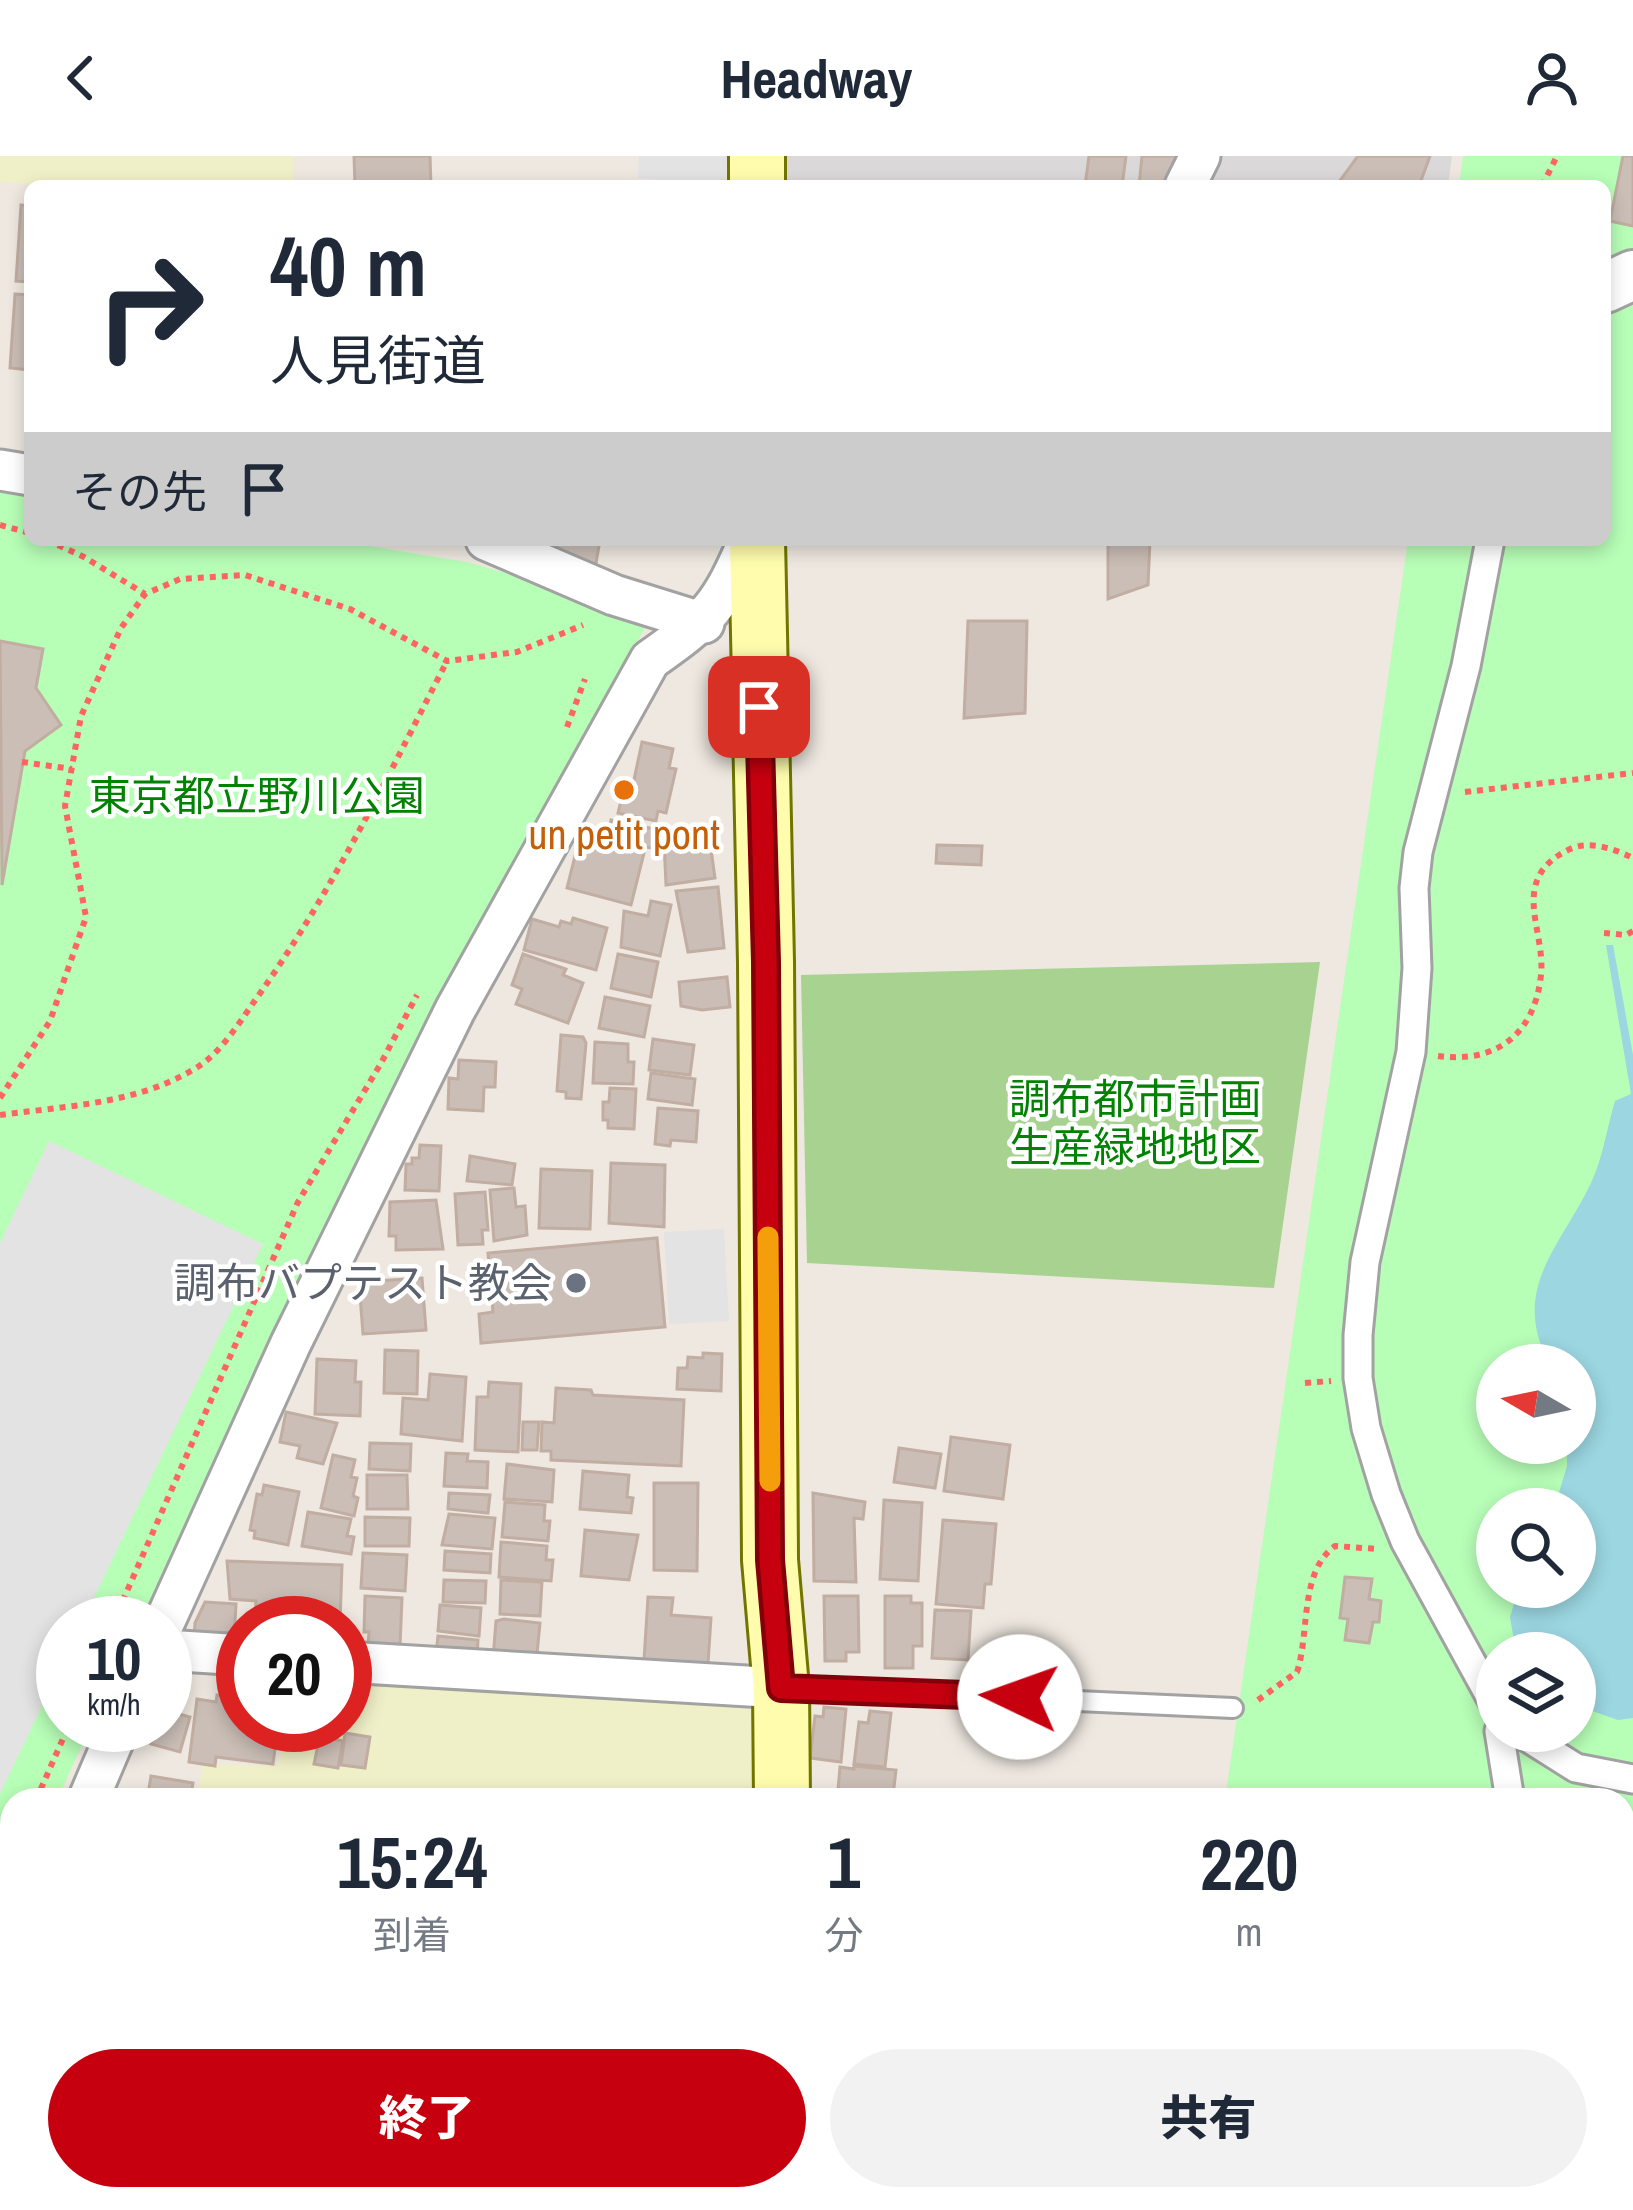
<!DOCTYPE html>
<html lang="ja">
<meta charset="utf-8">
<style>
:root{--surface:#fff;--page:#f2f2f3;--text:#1f2937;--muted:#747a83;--accent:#c7000f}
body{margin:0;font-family:"Archivo Narrow","Noto Sans JP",sans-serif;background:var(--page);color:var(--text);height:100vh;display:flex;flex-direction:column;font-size:45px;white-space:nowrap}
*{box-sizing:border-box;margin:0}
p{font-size:39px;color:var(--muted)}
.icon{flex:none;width:66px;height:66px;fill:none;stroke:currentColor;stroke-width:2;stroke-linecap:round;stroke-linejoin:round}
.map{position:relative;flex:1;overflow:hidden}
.details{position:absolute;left:0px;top:1632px;width:1635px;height:423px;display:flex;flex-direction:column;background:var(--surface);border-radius:36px 36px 0 0;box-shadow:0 6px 18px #0003}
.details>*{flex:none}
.hud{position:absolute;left:24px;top:24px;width:1587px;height:366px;border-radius:18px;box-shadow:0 6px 18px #0003;background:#fff;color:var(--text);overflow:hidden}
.needle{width:78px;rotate:279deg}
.buttons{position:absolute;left:1476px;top:1188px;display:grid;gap:24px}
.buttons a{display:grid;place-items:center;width:120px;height:120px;border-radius:50%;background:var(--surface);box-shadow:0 6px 18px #0003;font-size:60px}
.speed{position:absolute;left:36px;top:1440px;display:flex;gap:24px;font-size:60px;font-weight:700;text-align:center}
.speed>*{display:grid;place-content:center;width:156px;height:156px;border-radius:50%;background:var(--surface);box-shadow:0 6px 18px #0003;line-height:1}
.speed small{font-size:30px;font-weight:400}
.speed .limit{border:18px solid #d22;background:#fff;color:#111}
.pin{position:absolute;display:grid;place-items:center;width:102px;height:102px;color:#fff;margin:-51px;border-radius:24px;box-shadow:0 6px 18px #0006}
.me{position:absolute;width:132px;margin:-66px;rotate:273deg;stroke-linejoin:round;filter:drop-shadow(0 0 9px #0008)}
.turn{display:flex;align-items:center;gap:42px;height:252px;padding:0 48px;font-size:54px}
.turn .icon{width:156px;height:156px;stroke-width:2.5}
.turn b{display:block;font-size:84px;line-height:102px}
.then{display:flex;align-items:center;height:114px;padding:0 48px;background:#0003;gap:24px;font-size:45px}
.eta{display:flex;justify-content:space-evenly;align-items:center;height:204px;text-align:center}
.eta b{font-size:72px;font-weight:800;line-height:84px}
.button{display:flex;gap:24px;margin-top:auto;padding:24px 48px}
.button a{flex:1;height:138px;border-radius:72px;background:var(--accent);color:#fff;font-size:48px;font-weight:800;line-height:138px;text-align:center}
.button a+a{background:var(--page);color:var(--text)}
header{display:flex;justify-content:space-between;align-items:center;height:156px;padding:0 48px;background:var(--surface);font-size:54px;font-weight:800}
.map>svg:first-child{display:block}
.residential{fill:#dad8d8}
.farmland{fill:#f0f0c8}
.forest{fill:#a8d290}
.park{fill:#b7feb7;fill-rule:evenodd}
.parking{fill:#e3e3e3}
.water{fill:#9bd6e1}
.building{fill:#cabeb6;stroke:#c1ada1;stroke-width:3}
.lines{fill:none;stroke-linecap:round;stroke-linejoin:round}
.service-casing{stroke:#a2a2a2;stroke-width:24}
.pedestrian-casing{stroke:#a2a2a2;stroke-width:33}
.minor-casing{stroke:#a2a2a2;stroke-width:45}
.tertiary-casing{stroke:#a2a2a2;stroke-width:54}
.secondary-casing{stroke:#717500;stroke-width:60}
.path{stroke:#ff6460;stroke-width:6;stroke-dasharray:6 6;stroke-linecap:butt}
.service{stroke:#fff;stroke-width:18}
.pedestrian{stroke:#fff;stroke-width:27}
.minor{stroke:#fff;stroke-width:39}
.tertiary{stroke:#fff;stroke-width:48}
.secondary{stroke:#fffdad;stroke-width:54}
.route-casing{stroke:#81000a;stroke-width:30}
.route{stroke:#c7000f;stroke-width:21}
.slow{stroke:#f59e0b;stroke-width:21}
.food-dot{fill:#e8710a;stroke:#fff;stroke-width:4.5}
.worship-dot{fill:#6b7280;stroke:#fff;stroke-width:4.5}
.labels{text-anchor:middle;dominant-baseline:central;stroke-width:9;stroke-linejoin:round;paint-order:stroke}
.park-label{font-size:42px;fill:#018202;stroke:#fff}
.food-label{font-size:42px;fill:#c56008;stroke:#fff}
.worship-label{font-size:42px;fill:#5b616d;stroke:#fff;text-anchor:end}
</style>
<header><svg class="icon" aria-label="back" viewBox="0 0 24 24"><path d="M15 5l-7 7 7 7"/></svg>Headway<svg class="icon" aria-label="person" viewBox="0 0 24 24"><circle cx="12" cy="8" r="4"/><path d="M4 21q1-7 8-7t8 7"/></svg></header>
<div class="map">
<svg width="1633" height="2054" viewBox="0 0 1633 2054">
<rect width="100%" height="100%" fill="#eee8e0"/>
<path class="residential" d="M786 0H1452L1448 30H787Z"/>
<g class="farmland">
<path d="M0 0H293V30H66L0 26Z"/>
<path d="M345 1518 758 1546 760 1644H198L202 1608 278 1610 283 1569H345Z"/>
<path d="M135 2043H764V2054H133Z"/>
</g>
<path class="forest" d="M1320 806 1274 1132 807 1107 801 819Z"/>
<g class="park">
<path d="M1463 0H1633V2054H1165L1167 2043H1623V1644H1225L1408 384H1605V30H1459ZM1497 1209H1575V1287H1497ZM1497 1353H1575V1431H1497ZM1497 1497H1575V1575H1497Z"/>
<path d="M0 329 30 334V384H333L466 406 654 457C460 783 301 1125 139 1467H63V1569H91L57 1644H12V1740L0 1766Z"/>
</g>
<g class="parking">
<path d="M639 0H727L726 30H660V24L638 22Z"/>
<path d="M49 985 263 1088 82 1467H63V1506L0 1638V1087Z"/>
<path d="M724 1073 729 1165 669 1168 664 1076Z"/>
</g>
<path class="water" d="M1606 789H1613L1633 899V1562L1618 1564 1575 1549V1497H1516L1510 1461 1519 1431H1575V1353H1554L1567 1310V1287H1575V1209H1550C1509 1133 1560 1092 1591 1027 1603 1002 1607 971 1615 945L1631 938Z"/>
<g class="building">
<path d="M354 0H430L431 30H355Z"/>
<path d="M1089 0H1126L1122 30H1085Z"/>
<path d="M1142 0H1179L1173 30H1139Z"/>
<path d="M1358 0H1430L1419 30H1336Z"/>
<path d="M1623 0H1633V70L1610 65Z"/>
<path d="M21 49 30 50V126L16 125Z"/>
<path d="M15 138 30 139V214L10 212Z"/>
<path d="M546 384H600L595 413 544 407Z"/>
<path d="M1108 384H1150L1148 429 1108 443Z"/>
<path d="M968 465H1027L1025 557 964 562Z"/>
<path d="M0 485 43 493 36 532 61 569 25 595 2 729Z"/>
<path d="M642 586 673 593 669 612 676 613 666 657 658 655 656 665 618 657 624 632 632 633Z"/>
<path d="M611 664 659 674 656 693 607 683Z"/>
<path d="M709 679 715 722 666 729 664 686Z"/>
<path d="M580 680 644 697 631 749 567 732Z"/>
<path d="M937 689 982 690 981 709 936 707Z"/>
<path d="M718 731 724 792 688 796 676 735Z"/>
<path d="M651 745 671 749 660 800 621 791 624 755 648 760Z"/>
<path d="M573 762 607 772 596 814 524 794 532 763 559 771 561 765 571 768Z"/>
<path d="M523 798 566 813 563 819 583 827 568 867 516 848 522 833 512 829Z"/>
<path d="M618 798 658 806 651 841 611 832Z"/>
<path d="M727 821 730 851 702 854 681 850 679 826Z"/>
<path d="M605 841 650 850 644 881 599 872Z"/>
<path d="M561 879 583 881 586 887 581 943 566 942V936L557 935Z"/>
<path d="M653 883 694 889 690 919 649 914Z"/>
<path d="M595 886 628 888V906H634L633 928 593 927Z"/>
<path d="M459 904 496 906 495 931H484L483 955 448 953 449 922 458 923Z"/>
<path d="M651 917 695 923 692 949 648 943Z"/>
<path d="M610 932 636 933 634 973 608 972V964H603V946H609Z"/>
<path d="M658 952 698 955 696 986 671 984 670 990 655 988Z"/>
<path d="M420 989 441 990 439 1035 405 1034 406 1008H412V1002H419Z"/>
<path d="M470 1000 515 1008 512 1029 467 1025Z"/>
<path d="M611 1007 665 1009 664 1071 609 1067Z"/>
<path d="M541 1013 592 1015 590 1073 539 1072Z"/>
<path d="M514 1032 516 1051 525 1050 527 1079 494 1085 490 1034Z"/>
<path d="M485 1036 488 1074H482L483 1088 458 1089 455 1038Z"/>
<path d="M436 1044 443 1093 396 1094V1080H389L390 1046Z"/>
<path d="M657 1082 665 1171 481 1187 479 1158 493 1156 488 1097Z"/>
<path d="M422 1122 426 1174 363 1178 359 1126Z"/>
<path d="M385 1194 418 1195 417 1238 384 1237Z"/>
<path d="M703 1197 722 1198 721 1235 677 1233 678 1212H687L688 1201 703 1202Z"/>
<path d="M317 1203 356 1205 355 1226H361L360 1260 315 1258Z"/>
<path d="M430 1218 466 1221 462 1285 401 1278 403 1242 428 1244Z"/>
<path d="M489 1226 521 1228 518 1296 475 1294 477 1241H488Z"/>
<path d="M556 1232 591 1234 593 1239 684 1244 681 1310 551 1304V1295H541L542 1266 554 1267Z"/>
<path d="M286 1256 337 1267 323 1308 297 1302 300 1290 280 1286Z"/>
<path d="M523 1266H539L537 1294H522Z"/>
<path d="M951 1281 1010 1289 1003 1343 944 1335Z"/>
<path d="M370 1287 411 1288 410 1315 369 1313Z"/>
<path d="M899 1292 941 1298 935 1332 894 1326Z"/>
<path d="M446 1297 468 1298 467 1305 488 1306 487 1332 444 1330Z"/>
<path d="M333 1299 355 1304 351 1321 357 1322 353 1340 358 1342 354 1360 321 1352Z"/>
<path d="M507 1308 554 1314 552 1346 504 1343Z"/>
<path d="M583 1315 629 1319 627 1341 633 1342 631 1357 580 1353Z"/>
<path d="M367 1319H407L408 1353H367Z"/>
<path d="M654 1327H698L697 1415 654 1414Z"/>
<path d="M264 1329 299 1336 288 1389 254 1382 255 1375 250 1374 257 1338 262 1339Z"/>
<path d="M449 1337 490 1339 488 1357 448 1353Z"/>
<path d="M813 1337 865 1346 863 1363 854 1362 856 1426 814 1425Z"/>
<path d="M884 1344 922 1347 918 1425 880 1423Z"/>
<path d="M505 1346 545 1349 544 1365H550L548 1385 502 1381Z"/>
<path d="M308 1356 351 1363 347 1380 354 1381 351 1398 302 1390Z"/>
<path d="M449 1358 495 1362 492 1393 442 1389Z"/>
<path d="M365 1361 410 1362 409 1390H365Z"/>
<path d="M943 1364 996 1368 991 1428H985L983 1452 936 1448Z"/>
<path d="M585 1374 638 1379 629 1424 581 1420Z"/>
<path d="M501 1386 547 1390 546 1404H553L551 1425 499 1421Z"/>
<path d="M445 1395 491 1398 490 1417 444 1414Z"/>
<path d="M363 1397 407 1399 405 1435 361 1432Z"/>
<path d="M227 1405 342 1409 340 1467 255 1465 256 1445 230 1443Z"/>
<path d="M1345 1421 1372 1423 1369 1443 1381 1445 1379 1466H1373L1369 1487 1345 1484 1348 1463 1340 1462Z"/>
<path d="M444 1424 486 1425 485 1447 443 1446Z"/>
<path d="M501 1424 542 1426 540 1460 500 1458Z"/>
<path d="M365 1440 402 1442 400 1491 368 1489 369 1476H364Z"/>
<path d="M824 1440H858L859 1496H846V1505H825Z"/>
<path d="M885 1440H911V1447H922V1490H913V1512H885Z"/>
<path d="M648 1441 673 1442 671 1459 711 1462 708 1508 644 1504Z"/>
<path d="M205 1446 236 1448 234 1485 194 1482 195 1467Z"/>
<path d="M440 1449 481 1452 479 1480 438 1475Z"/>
<path d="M935 1454 971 1455 968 1504 932 1502Z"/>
<path d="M504 1463 540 1467 536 1508 493 1503 496 1465Z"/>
<path d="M438 1480 478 1484 477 1500 436 1497Z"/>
<path d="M217 1539 243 1542V1569H278L273 1608 216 1601 215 1610 189 1606 197 1543 216 1546Z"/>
<path d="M824 1551 846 1553 841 1606 810 1602 815 1560 823 1561Z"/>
<path d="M165 1554 190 1561 180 1596 151 1588 157 1569H165Z"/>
<path d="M870 1555 891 1557 885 1611 854 1608 859 1566 868 1567Z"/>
<path d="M345 1577 370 1581 365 1612 341 1609Z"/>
<path d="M320 1580 343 1585 338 1612 314 1608Z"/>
<path d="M854 1610 896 1614 893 1640 838 1634 840 1611 854 1613Z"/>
<path d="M151 1620 193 1627 190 1644H147Z"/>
</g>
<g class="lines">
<defs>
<path id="service" d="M785 1532 1233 1552"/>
<g id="pedestrian">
<path d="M1490 384 1466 510 1418 696 1414 732 1417 812 1411 896 1365 1106 1358 1179V1222L1366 1272 1386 1338 1405 1385 1497 1553"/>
<path d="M1499 1575 1510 1644"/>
<path d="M1517 1575 1576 1612 1633 1623"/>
<path d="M1478 2043 1486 2054"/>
</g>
<g id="minor">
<path d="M1185 30 1200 0"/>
<path d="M0 314 30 319"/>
<path d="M486 384 614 439 704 467"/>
<path d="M164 1467 291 1187 455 854 650 504C710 462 720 451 749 384"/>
<path d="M165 1494 243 1499"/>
<path d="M345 1506 781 1532"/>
<path d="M88 1644 120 1569"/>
<path d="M0 1848 12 1820"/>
</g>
<path id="tertiary" d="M1605 132 1633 119"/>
<g id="secondary">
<path d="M757 0V30"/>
<path d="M757 384 766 806 770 1404 781 1532 782 1644"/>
<path d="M786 2043 787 2054"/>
</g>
</defs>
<use href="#service" class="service-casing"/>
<use href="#pedestrian" class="pedestrian-casing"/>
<use href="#minor" class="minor-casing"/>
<use href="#tertiary" class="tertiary-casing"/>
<use href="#secondary" class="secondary-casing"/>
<g class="path">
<path d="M1542 30 1557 0"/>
<path d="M0 369 30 377"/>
<path d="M47 384 84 401 145 438 180 423 245 419 350 453 447 505 517 496 583 469"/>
<path d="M567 571 585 523"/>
<path d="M22 606 72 613"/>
<path d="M1465 636 1633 617"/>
<path d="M1604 777 1626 779 1633 775"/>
<path d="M1438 900C1497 908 1535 877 1541 819 1546 773 1507 723 1570 693 1589 684 1615 693 1633 702"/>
<path d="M0 942 50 865 86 761 65 650 81 560 121 472 145 438"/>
<path d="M0 959C66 950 138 948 196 912 221 897 239 867 256 843 331 738 388 620 447 505"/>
<path d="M1305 1227 1331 1225"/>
<path d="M113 1467 298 1046 380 909 417 839"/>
<path d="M1258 1544 1297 1516C1310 1477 1299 1416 1335 1390L1378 1393"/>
<path d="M36 1644 69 1569"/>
<path d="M0 1719 12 1694"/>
</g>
<use href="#service" class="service"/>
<use href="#pedestrian" class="pedestrian"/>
<use href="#minor" class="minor"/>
<use href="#tertiary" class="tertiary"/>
<use href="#secondary" class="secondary"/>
</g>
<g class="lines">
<defs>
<path id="route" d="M759 551 766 806 770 1404 781 1532 1020 1541"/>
</defs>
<use href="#route" class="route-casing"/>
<use href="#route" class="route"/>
<path class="slow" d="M768 1081 770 1325"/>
</g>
<circle class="food-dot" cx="624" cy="634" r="12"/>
<circle class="worship-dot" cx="576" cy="1127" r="12"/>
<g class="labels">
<g class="park-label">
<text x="257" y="640">東京都立野川公園</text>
<text x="1135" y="943">調布都市計画<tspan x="1135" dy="48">生産緑地地区</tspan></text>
</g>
<g class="food-label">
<text x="624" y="678">un petit pont</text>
</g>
<g class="worship-label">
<text x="552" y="1127">調布バプテスト教会</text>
</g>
</g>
</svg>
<div class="buttons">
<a><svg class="needle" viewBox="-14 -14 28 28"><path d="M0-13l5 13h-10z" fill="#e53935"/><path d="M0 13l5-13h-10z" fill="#747a83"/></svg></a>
<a><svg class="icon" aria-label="search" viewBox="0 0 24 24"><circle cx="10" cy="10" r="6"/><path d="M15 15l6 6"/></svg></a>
<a><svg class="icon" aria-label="layers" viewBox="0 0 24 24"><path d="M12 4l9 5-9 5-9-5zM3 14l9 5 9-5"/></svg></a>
</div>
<div class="speed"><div>10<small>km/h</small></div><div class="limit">20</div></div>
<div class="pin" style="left:759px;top:551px;background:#d93025"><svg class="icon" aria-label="arrive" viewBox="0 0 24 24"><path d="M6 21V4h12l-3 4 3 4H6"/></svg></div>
<svg class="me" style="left:1020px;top:1541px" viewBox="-20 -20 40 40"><circle r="19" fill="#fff"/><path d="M0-13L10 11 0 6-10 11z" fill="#c7000f"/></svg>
<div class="hud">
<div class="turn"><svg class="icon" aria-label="right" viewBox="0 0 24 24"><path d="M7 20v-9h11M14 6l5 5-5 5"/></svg><div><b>40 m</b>人見街道</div></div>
<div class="then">その先<svg class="icon" aria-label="arrive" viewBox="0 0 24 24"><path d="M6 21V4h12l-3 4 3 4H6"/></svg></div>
</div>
<section class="details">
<div class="eta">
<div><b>15:24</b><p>到着</p></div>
<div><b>1</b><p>分</p></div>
<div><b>220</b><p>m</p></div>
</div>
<div class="button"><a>終了</a><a>共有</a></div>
</section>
</div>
